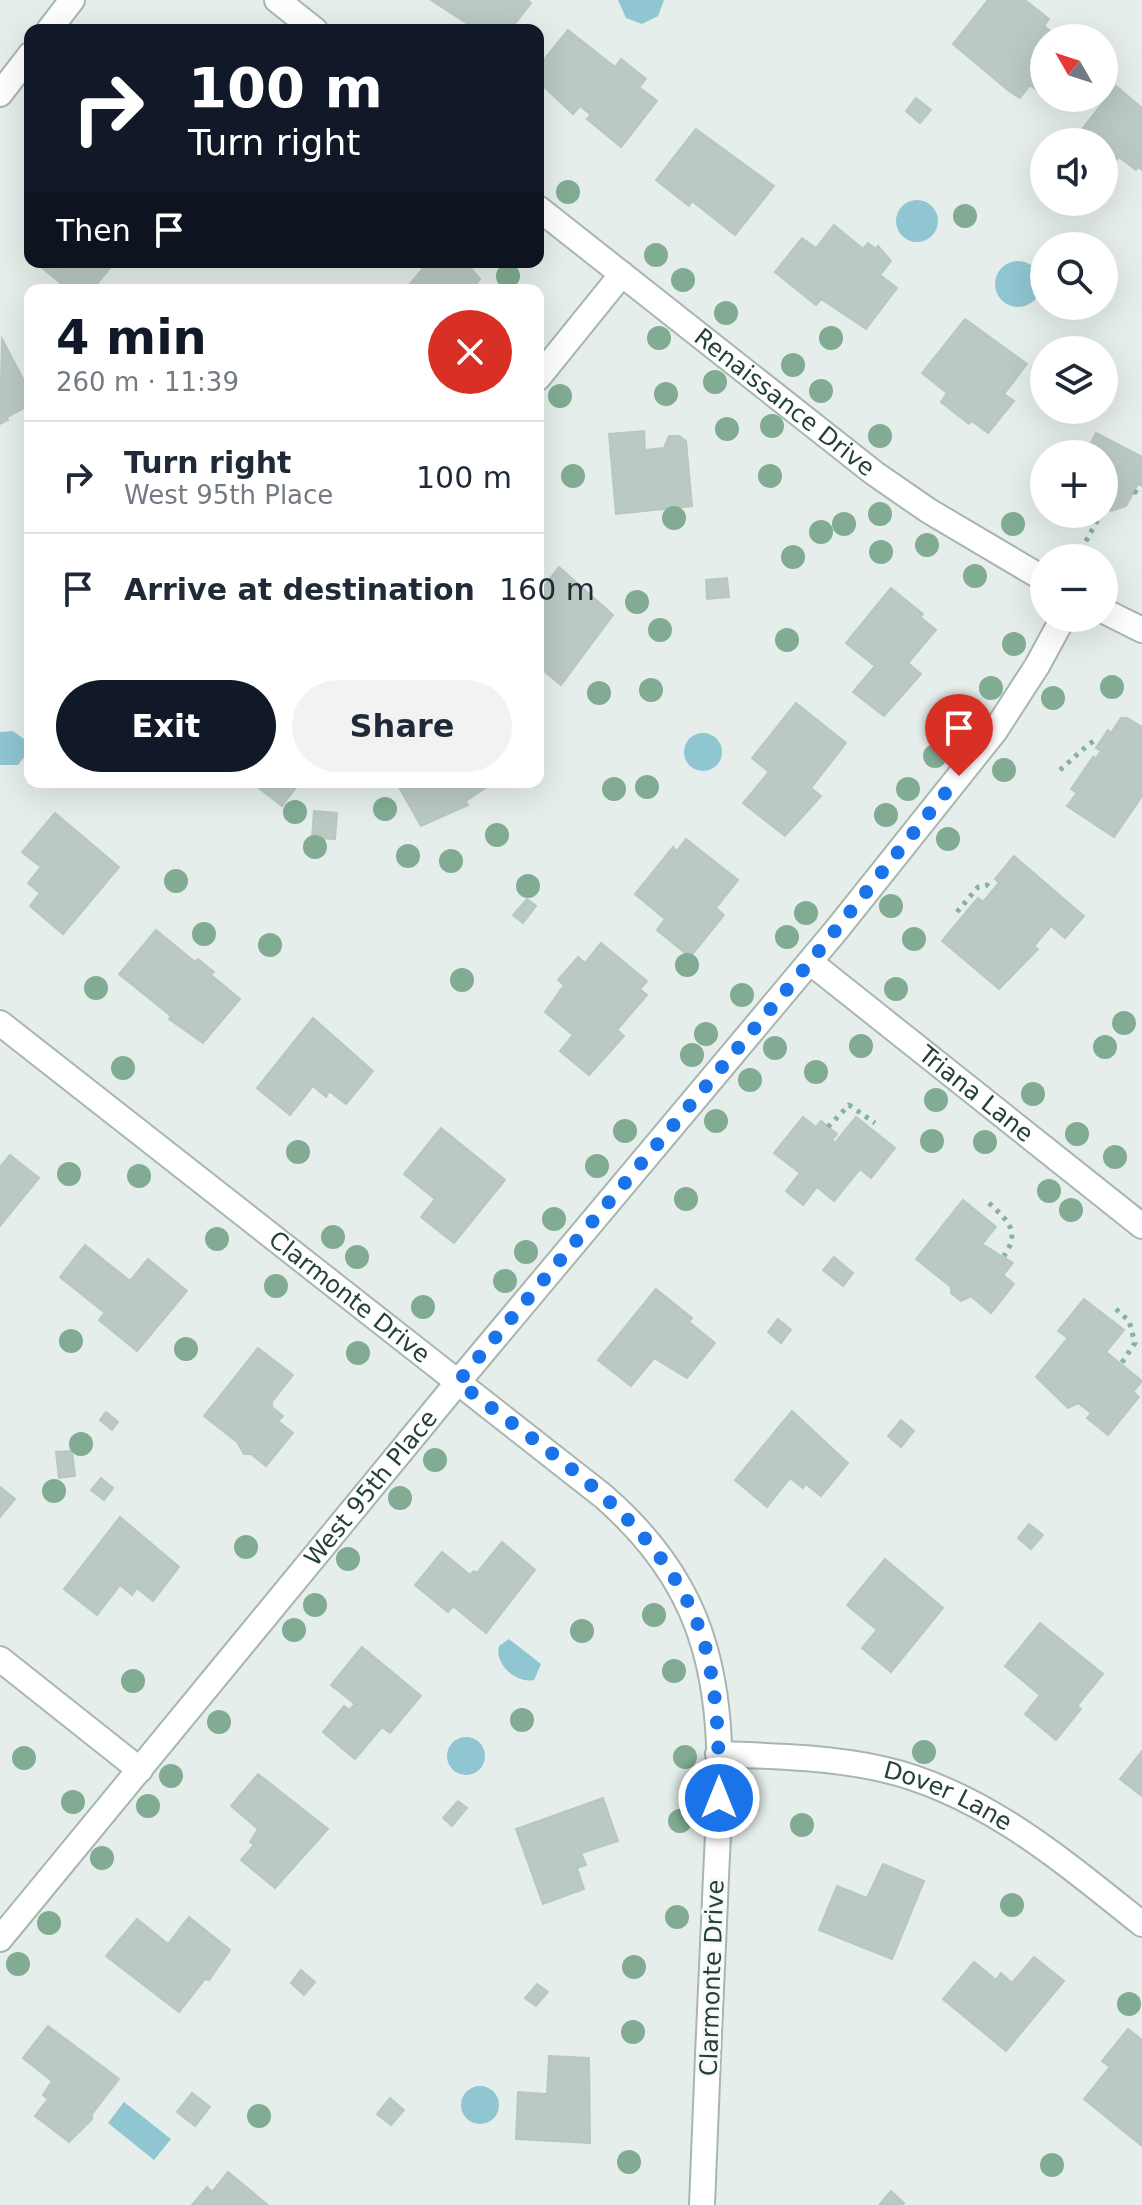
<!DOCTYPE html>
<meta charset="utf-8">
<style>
:root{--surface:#fff;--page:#f2f2f3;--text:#1f2937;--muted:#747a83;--line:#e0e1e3;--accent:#111827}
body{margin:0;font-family:"DejaVu Sans",sans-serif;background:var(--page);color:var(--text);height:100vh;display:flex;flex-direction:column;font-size:30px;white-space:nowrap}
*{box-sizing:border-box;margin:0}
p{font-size:26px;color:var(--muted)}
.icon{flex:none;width:44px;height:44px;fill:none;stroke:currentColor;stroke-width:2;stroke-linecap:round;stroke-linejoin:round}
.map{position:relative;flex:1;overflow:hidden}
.details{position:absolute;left:24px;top:284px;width:520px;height:504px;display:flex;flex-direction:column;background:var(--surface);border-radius:16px;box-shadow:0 8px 32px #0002}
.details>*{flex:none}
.top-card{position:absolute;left:24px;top:24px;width:520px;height:244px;border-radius:16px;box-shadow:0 8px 32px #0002;background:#111827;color:#fff;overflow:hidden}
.needle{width:52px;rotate:309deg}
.fabs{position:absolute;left:1030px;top:24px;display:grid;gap:16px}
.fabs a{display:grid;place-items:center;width:88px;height:88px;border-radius:50%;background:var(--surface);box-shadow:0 8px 32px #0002;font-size:40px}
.pin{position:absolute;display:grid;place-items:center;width:68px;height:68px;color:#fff;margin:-82px -34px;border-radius:50% 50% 50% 0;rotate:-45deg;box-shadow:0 0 8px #0007}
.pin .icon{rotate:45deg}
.me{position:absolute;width:88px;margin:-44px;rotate:0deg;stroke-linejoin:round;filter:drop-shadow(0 0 6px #0008)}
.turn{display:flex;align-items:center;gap:28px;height:168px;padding:0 32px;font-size:36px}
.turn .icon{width:104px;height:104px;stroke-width:2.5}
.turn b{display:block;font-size:56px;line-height:68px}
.then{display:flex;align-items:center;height:76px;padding:0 32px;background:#0003;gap:16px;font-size:30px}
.round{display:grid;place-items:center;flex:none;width:84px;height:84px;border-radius:42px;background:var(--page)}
.head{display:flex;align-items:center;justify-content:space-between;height:136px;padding:0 32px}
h1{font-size:48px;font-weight:700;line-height:60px;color:var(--accent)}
.cta{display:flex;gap:16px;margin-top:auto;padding:16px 32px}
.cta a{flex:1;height:92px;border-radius:48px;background:var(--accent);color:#fff;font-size:32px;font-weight:700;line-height:92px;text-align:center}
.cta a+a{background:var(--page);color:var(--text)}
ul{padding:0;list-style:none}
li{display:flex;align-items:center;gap:24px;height:112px;padding:0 32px;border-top:2px solid var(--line)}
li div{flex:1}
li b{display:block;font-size:30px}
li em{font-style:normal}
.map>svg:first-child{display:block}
.water{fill:#8fc6d1}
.building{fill:#bac9c3;stroke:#b8c8c1;stroke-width:2}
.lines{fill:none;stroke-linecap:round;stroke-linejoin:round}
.minor-casing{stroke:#a7b6b1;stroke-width:28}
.path{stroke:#86b1a4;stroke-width:5;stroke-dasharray:4 6;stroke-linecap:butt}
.minor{stroke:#fff;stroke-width:24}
.tree{fill:#81ac93}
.route{stroke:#1a73e8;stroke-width:14;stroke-dasharray:0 25.2}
.labels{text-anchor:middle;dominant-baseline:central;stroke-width:6;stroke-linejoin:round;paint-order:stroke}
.street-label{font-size:24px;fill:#244039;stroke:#f6faf8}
</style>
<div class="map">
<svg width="1142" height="2205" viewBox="0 0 1142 2205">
<rect width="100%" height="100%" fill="#e5eeea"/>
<g class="water">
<path d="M618 0H664L658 16 642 24 626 18Z"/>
<circle cx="917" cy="221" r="21"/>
<circle cx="1018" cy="284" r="23"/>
<path d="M13 731 24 739 26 755 18 765H0V732Z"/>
<circle cx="703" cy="752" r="19"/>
<path d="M509 1639 541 1664 534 1680C516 1684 494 1664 499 1646Z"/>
<circle cx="466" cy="1756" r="19"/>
<circle cx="480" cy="2105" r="19"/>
<path d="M124 2102 171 2139 154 2160 108 2123Z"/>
</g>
<g class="building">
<path d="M431 0H528L531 3 510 30H477Z"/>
<path d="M988 0H1025L1049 19 1044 26 1059 38H1044V96L1030 85 1020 98 1009 91 953 44Z"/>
<path d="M568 30 615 67 621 59 646 79 639 87 657 101 621 147 587 119 591 115 580 106 573 114 538 81V67Z"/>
<path d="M1116 86 1142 108V170L1139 167 1136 170 1119 157 1115 161 1104 152V142H1091L1079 133Z"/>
<path d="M916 98 931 110 920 123 906 111Z"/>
<path d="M696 129 774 186 735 235 692 201 689 206 656 180Z"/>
<path d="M834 225 863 249 868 243 876 249 878 246 891 261 880 275 897 288 866 329 821 299 816 305 775 272 802 238 816 248Z"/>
<path d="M35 262H115L92 290H69Z"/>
<path d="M428 262H466L480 279 471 290H405Z"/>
<path d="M965 319 1027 364 1004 394 1014 401 988 433 972 421 969 424 941 402 947 393 922 373Z"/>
<path d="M2 339 30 392V405L7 417 8 420 0 424Z"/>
<path d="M644 431 645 450 664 448 669 436H679L686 441 692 506 616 514 609 434Z"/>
<path d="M1096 433 1142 457V486L1138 484 1126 506 1111 511 1104 507V454H1085Z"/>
<path d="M559 567 613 615 561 685 538 666V594Z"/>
<path d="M727 578 729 597 707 599 706 580Z"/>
<path d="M891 588 923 614 920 617 936 630 908 663 921 674 884 716 853 692 875 666 846 643Z"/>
<path d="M796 703 846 743 811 788 821 796 785 836 743 803 769 772 752 758Z"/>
<path d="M1121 718H1127L1142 727V796L1114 837 1067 806 1077 793 1071 789 1093 757 1096 758 1101 751 1096 748 1108 730 1111 733Z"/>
<path d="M251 782H300L282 806Z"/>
<path d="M396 782H494L466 801 468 805 421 826Z"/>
<path d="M314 811 337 813 335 839 312 838Z"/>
<path d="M55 813 119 867 63 934 30 906 40 893 28 883 41 867 22 852Z"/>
<path d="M686 839 738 880 716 908 724 915 690 957 657 930 665 919 635 894 673 847 677 851Z"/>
<path d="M1014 856 1084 916 1065 938 1051 926 1034 946 1038 949 999 989 942 941 978 898 983 902 993 890 999 883 995 879Z"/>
<path d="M527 899 536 906 523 923 513 915Z"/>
<path d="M156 930 195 962 198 959 214 972 211 975 240 999 203 1043 169 1019 171 1016 119 974Z"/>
<path d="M601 943 647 981 640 989 647 995 617 1030 624 1036 589 1075 560 1051 573 1035 545 1012 564 985 558 980 578 957 585 963Z"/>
<path d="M313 1018 373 1071 346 1104 329 1091 326 1097 313 1086 290 1115 257 1088Z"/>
<path d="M803 1117 816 1127 821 1121 837 1134 832 1140 835 1143 856 1117 895 1148 871 1178 860 1169 834 1201 817 1187 803 1205 786 1191 800 1173 774 1153Z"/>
<path d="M441 1128 505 1180 454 1243 421 1217 435 1199 404 1174Z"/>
<path d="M10 1155 39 1178 0 1226V1167Z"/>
<path d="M963 1200 996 1227 982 1244 1013 1263 1003 1275 1014 1284 991 1313 971 1296 961 1301 951 1293V1287L916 1259Z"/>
<path d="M85 1245 130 1281 148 1259 187 1291 137 1351 99 1320 105 1313 60 1277Z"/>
<path d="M834 1257 853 1273 843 1286 823 1270Z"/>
<path d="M656 1289 692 1318 689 1322 715 1343 687 1378 654 1358 631 1386 598 1360Z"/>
<path d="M1084 1299 1124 1330 1106 1352 1142 1381 1133 1392 1139 1397 1108 1435 1087 1418 1091 1413 1078 1403 1068 1408 1036 1377 1068 1338 1058 1331Z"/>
<path d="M778 1319 791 1330 781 1343 768 1332Z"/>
<path d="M258 1348 293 1375 272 1402V1407L283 1416 278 1421 293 1433 266 1466 251 1454H244L237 1442 204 1416Z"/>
<path d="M792 1411 848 1463 821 1496 806 1484 803 1488 790 1478 767 1507 735 1480Z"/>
<path d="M106 1412 118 1422 112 1430 100 1420Z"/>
<path d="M901 1420 914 1431 901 1447 888 1436Z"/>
<path d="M72 1451 75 1476 59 1478 56 1452Z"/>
<path d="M101 1478 113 1488 104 1500 91 1490Z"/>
<path d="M0 1487 15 1499 0 1517Z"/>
<path d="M120 1517 179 1567 153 1601 137 1588 132 1595 120 1585 97 1615 64 1589Z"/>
<path d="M1029 1524 1043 1535 1031 1549 1018 1538Z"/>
<path d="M502 1542 535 1570 486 1633 453 1606 448 1612 415 1585 442 1552 470 1575 474 1571 477 1573Z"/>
<path d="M885 1559 943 1608 891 1672 862 1648 877 1630 847 1605Z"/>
<path d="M1040 1623 1103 1674 1077 1706 1081 1709 1056 1740 1025 1714 1040 1695 1005 1666Z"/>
<path d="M362 1647 421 1696 390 1733 382 1727 355 1759 323 1732 344 1706 349 1710 355 1704 331 1685Z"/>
<path d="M1142 1751V1796L1120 1779Z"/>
<path d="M258 1774 328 1829 275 1888 241 1860 254 1845 250 1842 258 1829 231 1806Z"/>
<path d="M603 1798 618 1841 581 1853 586 1865 577 1868 584 1889 543 1904 516 1829Z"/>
<path d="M458 1801 467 1808 452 1826 443 1818Z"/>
<path d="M883 1864 924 1881 892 1959 819 1930 837 1886 867 1898Z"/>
<path d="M189 1917 230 1950 209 1980 205 1979 179 2012 106 1956 137 1919 168 1944Z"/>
<path d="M1034 1957 1064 1981 1006 2051 943 1999 974 1962 996 1980 1001 1973 1012 1983Z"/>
<path d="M301 1970 315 1982 304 1995 291 1983Z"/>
<path d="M537 1984 548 1992 536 2006 525 1998Z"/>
<path d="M48 2026 119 2079 92 2114V2119L69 2142 35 2116 48 2099 43 2095 52 2081 23 2058Z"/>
<path d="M1128 2029 1142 2040V2146L1084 2099 1110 2067 1102 2061Z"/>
<path d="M549 2056 589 2058 590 2143 516 2139 518 2092 547 2094Z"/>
<path d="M192 2093 210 2107 195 2126 177 2112Z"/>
<path d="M390 2098 404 2110 391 2125 377 2114Z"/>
<path d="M228 2172 268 2205H192L207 2187 212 2192Z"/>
<path d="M891 2191 904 2203 902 2205 880 2204Z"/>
</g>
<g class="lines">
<defs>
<g id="minor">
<path d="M277 0 315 30"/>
<path d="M49 30 72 0"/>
<path d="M0 94 30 55"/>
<path id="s1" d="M538 208 874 473 929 511 1044 579"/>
<path d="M538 378 622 274"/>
<path d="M1104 611 1142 630"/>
<path id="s2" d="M810 962 1142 1226"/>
<path id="s3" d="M0 1023 603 1496C649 1536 687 1586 704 1646 728 1727 718 1817 715 1900 710 2002 706 2103 702 2205"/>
<path d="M0 1659 140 1770"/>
<path id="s4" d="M718 1754C773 1756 828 1757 882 1769 983 1792 1063 1861 1142 1924"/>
<path id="s5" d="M0 1939 458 1382 838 928 995 731 1037 666 1063 618"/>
</g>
</defs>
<use href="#minor" class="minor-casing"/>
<g class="path">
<path d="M1134 491 1142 496"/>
<path d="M1081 550 1101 514"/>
<path d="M1060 770 1089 744 1094 741 1099 743"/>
<path d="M957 912 978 887 987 885 993 890"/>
<path d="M828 1127 849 1105 875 1123"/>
<path d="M989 1203C1008 1221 1021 1231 1004 1256"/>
<path d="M1116 1309 1129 1321 1135 1343 1121 1364"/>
</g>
<use href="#minor" class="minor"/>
</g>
<g class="tree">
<circle cx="568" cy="192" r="12"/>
<circle cx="965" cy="216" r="12"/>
<circle cx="656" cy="255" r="12"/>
<circle cx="508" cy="276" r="12"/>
<circle cx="683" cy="280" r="12"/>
<circle cx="726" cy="313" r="12"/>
<circle cx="659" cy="338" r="12"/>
<circle cx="831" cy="338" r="12"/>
<circle cx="793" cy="365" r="12"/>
<circle cx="715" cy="382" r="12"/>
<circle cx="821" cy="391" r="12"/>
<circle cx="666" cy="394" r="12"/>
<circle cx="560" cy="396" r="12"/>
<circle cx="772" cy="426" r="12"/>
<circle cx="727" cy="429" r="12"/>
<circle cx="880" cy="436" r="12"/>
<circle cx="573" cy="476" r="12"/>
<circle cx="770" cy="476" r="12"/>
<circle cx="880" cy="514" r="12"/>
<circle cx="674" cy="518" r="12"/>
<circle cx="844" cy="524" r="12"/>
<circle cx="1013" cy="524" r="12"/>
<circle cx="821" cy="532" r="12"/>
<circle cx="927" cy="545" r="12"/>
<circle cx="881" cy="552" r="12"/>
<circle cx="793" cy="557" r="12"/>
<circle cx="975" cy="576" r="12"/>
<circle cx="637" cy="602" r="12"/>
<circle cx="660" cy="630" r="12"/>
<circle cx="787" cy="640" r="12"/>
<circle cx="1014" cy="644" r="12"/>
<circle cx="1112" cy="687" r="12"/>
<circle cx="991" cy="688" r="12"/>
<circle cx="651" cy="690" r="12"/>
<circle cx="599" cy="693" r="12"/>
<circle cx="1053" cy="698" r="12"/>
<circle cx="935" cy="756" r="12"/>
<circle cx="1004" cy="770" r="12"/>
<circle cx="647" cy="787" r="12"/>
<circle cx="614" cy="789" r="12"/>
<circle cx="908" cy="789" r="12"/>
<circle cx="385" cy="809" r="12"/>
<circle cx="295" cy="812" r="12"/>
<circle cx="886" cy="815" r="12"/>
<circle cx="497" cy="835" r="12"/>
<circle cx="948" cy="839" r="12"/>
<circle cx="315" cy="847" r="12"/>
<circle cx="408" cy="856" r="12"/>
<circle cx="451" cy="861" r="12"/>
<circle cx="176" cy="881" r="12"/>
<circle cx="528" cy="886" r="12"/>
<circle cx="891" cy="906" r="12"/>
<circle cx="806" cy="913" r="12"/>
<circle cx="204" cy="934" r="12"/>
<circle cx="787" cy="937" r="12"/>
<circle cx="914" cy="939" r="12"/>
<circle cx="270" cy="945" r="12"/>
<circle cx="687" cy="965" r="12"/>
<circle cx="462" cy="980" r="12"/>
<circle cx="96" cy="988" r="12"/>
<circle cx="896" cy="989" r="12"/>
<circle cx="742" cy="995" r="12"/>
<circle cx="1124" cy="1023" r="12"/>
<circle cx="706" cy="1034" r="12"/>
<circle cx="861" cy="1046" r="12"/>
<circle cx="1105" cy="1047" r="12"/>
<circle cx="775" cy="1048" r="12"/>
<circle cx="692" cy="1055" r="12"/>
<circle cx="123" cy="1068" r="12"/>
<circle cx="816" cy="1072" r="12"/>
<circle cx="750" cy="1080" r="12"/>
<circle cx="1033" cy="1094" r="12"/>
<circle cx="936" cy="1100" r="12"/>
<circle cx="716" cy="1121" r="12"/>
<circle cx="625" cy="1131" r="12"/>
<circle cx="1077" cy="1134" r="12"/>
<circle cx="932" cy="1141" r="12"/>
<circle cx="985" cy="1142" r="12"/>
<circle cx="298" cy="1152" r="12"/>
<circle cx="1115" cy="1157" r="12"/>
<circle cx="597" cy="1166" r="12"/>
<circle cx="69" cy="1174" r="12"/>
<circle cx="139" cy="1176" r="12"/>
<circle cx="1049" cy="1191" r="12"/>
<circle cx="686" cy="1199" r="12"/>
<circle cx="1071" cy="1210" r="12"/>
<circle cx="554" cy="1219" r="12"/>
<circle cx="333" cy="1237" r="12"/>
<circle cx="217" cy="1239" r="12"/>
<circle cx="526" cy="1252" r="12"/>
<circle cx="357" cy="1257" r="12"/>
<circle cx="505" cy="1281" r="12"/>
<circle cx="276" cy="1286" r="12"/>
<circle cx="423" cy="1307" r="12"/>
<circle cx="71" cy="1341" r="12"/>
<circle cx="186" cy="1349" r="12"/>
<circle cx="358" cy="1353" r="12"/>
<circle cx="81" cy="1444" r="12"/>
<circle cx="435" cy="1460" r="12"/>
<circle cx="54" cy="1491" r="12"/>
<circle cx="400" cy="1498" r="12"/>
<circle cx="246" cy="1547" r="12"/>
<circle cx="348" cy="1559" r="12"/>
<circle cx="315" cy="1605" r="12"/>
<circle cx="654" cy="1615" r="12"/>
<circle cx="294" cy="1630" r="12"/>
<circle cx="582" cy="1631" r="12"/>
<circle cx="674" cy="1671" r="12"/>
<circle cx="133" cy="1681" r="12"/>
<circle cx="522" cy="1720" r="12"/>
<circle cx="219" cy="1722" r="12"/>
<circle cx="924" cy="1752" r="12"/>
<circle cx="685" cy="1757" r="12"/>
<circle cx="24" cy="1758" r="12"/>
<circle cx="171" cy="1776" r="12"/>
<circle cx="73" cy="1802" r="12"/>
<circle cx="148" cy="1806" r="12"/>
<circle cx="680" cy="1821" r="12"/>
<circle cx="802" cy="1825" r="12"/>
<circle cx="102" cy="1858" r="12"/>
<circle cx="1012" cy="1905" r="12"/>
<circle cx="677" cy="1917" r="12"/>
<circle cx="49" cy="1923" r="12"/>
<circle cx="18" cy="1964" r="12"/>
<circle cx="634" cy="1967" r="12"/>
<circle cx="1129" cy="2004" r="12"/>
<circle cx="633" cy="2032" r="12"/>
<circle cx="259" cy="2116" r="12"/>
<circle cx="629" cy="2162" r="12"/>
<circle cx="1052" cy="2165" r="12"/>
</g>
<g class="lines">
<path class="route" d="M719 1798C719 1747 718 1695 705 1646 670 1524 551 1456 458 1382L810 962 959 776"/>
</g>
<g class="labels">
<g class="street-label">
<text stroke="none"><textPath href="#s1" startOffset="314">Renaissance Drive</textPath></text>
<text stroke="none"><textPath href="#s2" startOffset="212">Triana Lane</textPath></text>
<text stroke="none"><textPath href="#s3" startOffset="444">Clarmonte Drive</textPath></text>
<text stroke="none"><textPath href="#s5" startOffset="584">West 95th Place</textPath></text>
<text stroke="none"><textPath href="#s4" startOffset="236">Dover Lane</textPath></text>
<text transform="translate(712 1978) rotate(-88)">Clarmonte Drive</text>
</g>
</g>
</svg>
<div class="fabs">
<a><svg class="needle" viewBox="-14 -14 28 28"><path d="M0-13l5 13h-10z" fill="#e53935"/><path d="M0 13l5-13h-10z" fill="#747a83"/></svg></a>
<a><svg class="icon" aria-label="sound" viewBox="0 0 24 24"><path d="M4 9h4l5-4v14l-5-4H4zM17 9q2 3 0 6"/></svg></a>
<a><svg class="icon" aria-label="search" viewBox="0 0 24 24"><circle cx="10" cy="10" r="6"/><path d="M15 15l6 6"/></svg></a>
<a><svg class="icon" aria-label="layers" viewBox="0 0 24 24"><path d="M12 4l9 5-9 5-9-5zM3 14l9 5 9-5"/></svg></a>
<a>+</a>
<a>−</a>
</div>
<div class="pin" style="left:959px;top:776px;background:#d93025"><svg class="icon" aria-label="arrive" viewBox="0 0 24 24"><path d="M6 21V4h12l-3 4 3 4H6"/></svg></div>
<svg class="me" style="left:719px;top:1798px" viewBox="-20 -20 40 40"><circle r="17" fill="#1a73e8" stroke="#fff" stroke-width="3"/><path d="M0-11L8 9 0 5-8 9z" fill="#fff"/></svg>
<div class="top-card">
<div class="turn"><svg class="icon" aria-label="right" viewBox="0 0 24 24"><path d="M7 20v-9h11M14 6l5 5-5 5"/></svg><div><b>100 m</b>Turn right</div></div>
<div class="then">Then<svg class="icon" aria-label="arrive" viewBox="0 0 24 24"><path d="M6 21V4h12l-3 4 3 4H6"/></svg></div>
</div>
<section class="details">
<div class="head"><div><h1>4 min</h1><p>260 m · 11:39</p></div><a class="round" style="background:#d93025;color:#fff"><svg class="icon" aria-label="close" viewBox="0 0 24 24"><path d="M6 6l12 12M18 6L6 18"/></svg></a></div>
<ul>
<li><svg class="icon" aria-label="right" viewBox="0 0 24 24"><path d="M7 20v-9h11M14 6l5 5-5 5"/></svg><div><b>Turn right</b><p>West 95th Place</p></div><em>100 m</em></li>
<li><svg class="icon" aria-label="arrive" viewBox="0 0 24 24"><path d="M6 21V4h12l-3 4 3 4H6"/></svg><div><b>Arrive at destination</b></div><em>160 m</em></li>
</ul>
<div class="cta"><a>Exit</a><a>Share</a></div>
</section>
</div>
